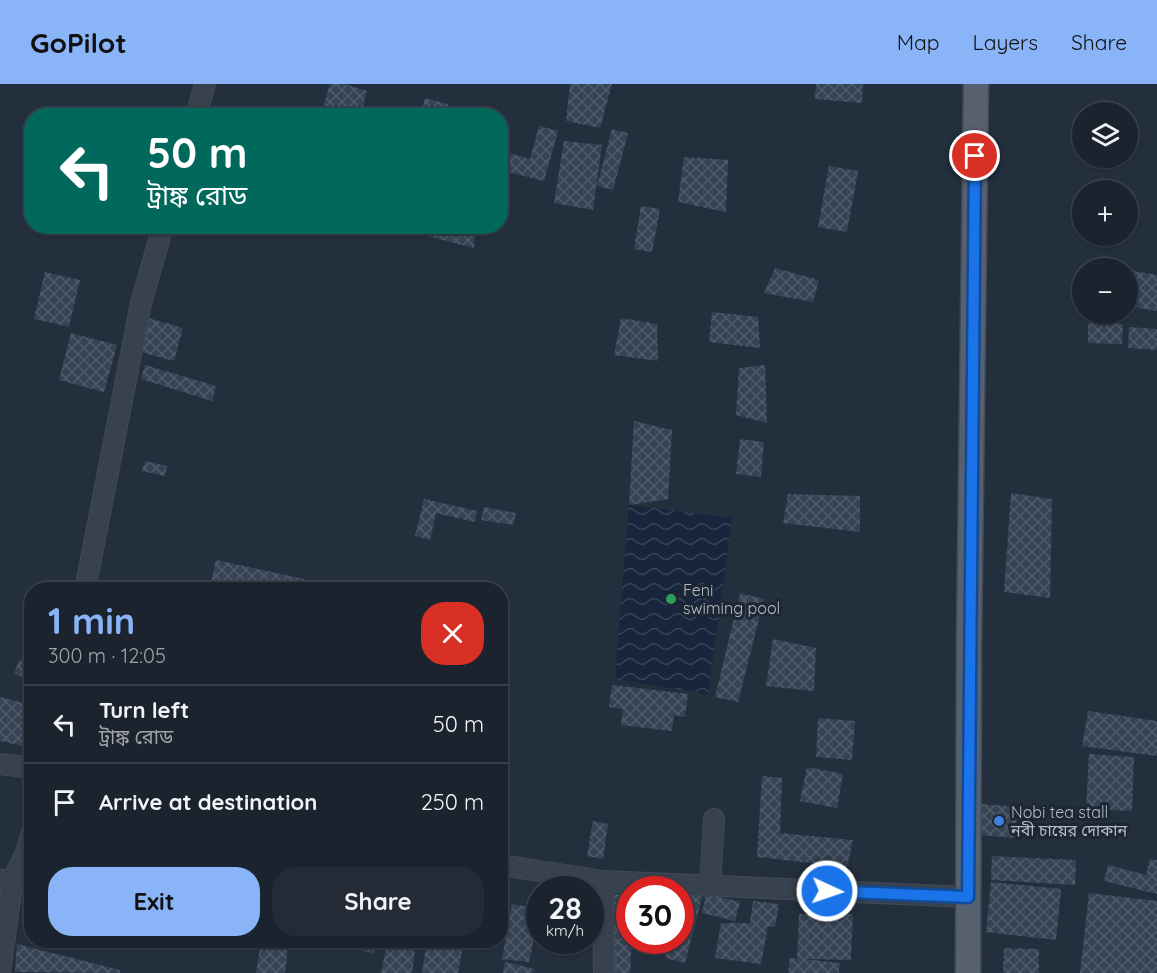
<!DOCTYPE html>
<meta charset="utf-8">
<style>
:root{--surface:#1b232e;--page:#242b36;--text:#f1f3f6;--muted:#a0a4aa;--line:#39404a;--accent:#8ab4f8}
body{margin:0;font-family:Quicksand,"Noto Sans Bengali",sans-serif;background:var(--page);color:var(--text);height:100vh;display:flex;flex-direction:column;font-size:22px;white-space:nowrap}
*{box-sizing:border-box;margin:0}
p{font-size:20px;color:var(--muted)}
.icon{flex:none;width:33px;height:33px;fill:none;stroke:currentColor;stroke-width:2;stroke-linecap:round;stroke-linejoin:round}
.map{position:relative;flex:1;overflow:hidden}
.details{position:absolute;left:24px;top:498px;width:484px;height:366px;display:flex;flex-direction:column;background:var(--surface);border-radius:24px;box-shadow:0 2px 4px #0004,0 0 0 2px var(--line)}
.details>*{flex:none}
.guide{position:absolute;left:24px;top:24px;width:484px;height:126px;border-radius:24px;box-shadow:0 2px 4px #0004,0 0 0 2px var(--line);background:#00695c;color:#fff;overflow:hidden}
.buttons{position:absolute;left:1072px;top:18px;display:grid;gap:12px}
.buttons a{display:grid;place-items:center;width:66px;height:66px;border-radius:50%;background:var(--surface);box-shadow:0 2px 4px #0004,0 0 0 2px var(--line);font-size:30px}
.speed{position:absolute;left:526px;top:792px;display:flex;gap:12px;font-size:30px;font-weight:700;text-align:center}
.speed>*{display:grid;place-content:center;width:78px;height:78px;border-radius:50%;background:var(--surface);box-shadow:0 2px 4px #0004,0 0 0 2px var(--line);line-height:1}
.speed small{font-size:15px;font-weight:400}
.speed .limit{border:9px solid #d22;background:#fff;color:#111}
.pin{position:absolute;display:grid;place-items:center;width:51px;height:51px;color:#fff;margin:-26px;border:3px solid #fff;border-radius:50%;box-shadow:0 2px 6px #0007}
.me{position:absolute;width:66px;margin:-33px;rotate:93deg;stroke-linejoin:round;filter:drop-shadow(0 0 4px #0008)}
.turn{display:flex;align-items:center;gap:21px;height:126px;padding:0 24px;font-size:27px}
.turn .icon{width:78px;height:78px;stroke-width:2.5}
.turn b{display:block;font-size:42px;line-height:51px}
.round{display:grid;place-items:center;flex:none;width:63px;height:63px;border-radius:24px;background:var(--page)}
.headline{display:flex;align-items:center;justify-content:space-between;height:102px;padding:0 24px}
h1{font-size:36px;font-weight:700;line-height:45px;color:var(--accent)}
.button{display:flex;gap:12px;margin-top:auto;padding:12px 24px}
.button a{flex:1;height:69px;border-radius:24px;background:var(--accent);color:#111;font-size:24px;font-weight:700;line-height:69px;text-align:center}
.button a+a{background:var(--page);color:var(--text)}
ul{padding:0;list-style:none}
li{display:flex;align-items:center;gap:18px;height:78px;padding:0 24px;border-top:2px solid var(--line)}
li div{flex:1}
li b{display:block;font-size:22px}
li em{font-style:normal}
header{display:flex;align-items:center;gap:36px;box-sizing:border-box;height:84px;padding:0 30px;background:var(--accent);color:#111}
header strong{font-size:28px}
nav{display:flex;gap:33px;margin-inline-start:auto;font-size:21px}
.map>svg:first-child{display:block}
.water{fill:url(#water-waves)}
.building{fill:url(#building-cross-hatch)}
.lines{fill:none;stroke-linecap:round;stroke-linejoin:round}
.minor-casing{stroke:#414a57;stroke-width:22}
.major-casing{stroke:#414a57;stroke-width:27}
.minor{stroke:#38414e;stroke-width:20}
.major{stroke:#56606e;stroke-width:24}
.route-casing{stroke:#114b97;stroke-width:15}
.route{stroke:#1a73e8;stroke-width:10}
.leisure-dot{fill:#2e9e5b;stroke:#1d2633;stroke-width:2}
.shop-dot{fill:#3f7fe0;stroke:#1d2633;stroke-width:2}
.labels{text-anchor:middle;dominant-baseline:central;stroke-width:6;stroke-linejoin:round;paint-order:stroke}
.poi-label{font-size:16px;fill:#b4bcc9;stroke:#1d2633;text-anchor:start}
</style>
<header>
<strong>GoPilot</strong>
<nav><a>Map</a><a>Layers</a><a>Share</a></nav>
</header>
<div class="map">
<svg width="1157" height="889" viewBox="0 0 1157 889">
<defs>
<pattern id="water-waves" width="16" height="10" patternUnits="userSpaceOnUse" patternTransform="scale(1.5)"><rect width="16" height="10" fill="#17263c"/><path d="M0 5q4-4 8 0t8 0" fill="none" stroke="#364457"/></pattern>
<pattern id="building-cross-hatch" width="8" height="8" patternUnits="userSpaceOnUse" patternTransform="scale(1.5)"><rect width="8" height="8" fill="#364354"/><path d="M0 0l8 8M0 8l8-8" fill="none" stroke="#515c6b"/></pattern>
</defs>
<rect width="100%" height="100%" fill="#242f3e"/>
<path class="water" d="M629 421 732 434 708 610 615 595Z"/>
<g class="building">
<path d="M330 0H345L367 7 360 32 321 30Z"/>
<path d="M570 0H612L600 44 566 37Z"/>
<path d="M816 0H863L862 19 815 15Z"/>
<path d="M425 14 448 20 445 32H421Z"/>
<path d="M539 42 558 47 544 97 504 87 509 69 530 75Z"/>
<path d="M612 45 628 49 613 106 597 102Z"/>
<path d="M564 57 602 61 593 126 554 119Z"/>
<path d="M684 73 728 76 726 128 678 118Z"/>
<path d="M829 82 858 87 847 148 818 143Z"/>
<path d="M641 122 660 125 652 168 634 165Z"/>
<path d="M417 142H476L474 164 416 149Z"/>
<path d="M1083 179 1109 183V184H1083Z"/>
<path d="M775 184 819 196 813 218 764 209Z"/>
<path d="M1128 186 1157 191V227L1128 222Z"/>
<path d="M45 188 80 196 69 243 34 235Z"/>
<path d="M1082 189 1083 190V215L1078 214Z"/>
<path d="M712 228 758 233 760 264 709 258Z"/>
<path d="M138 231 183 244 174 277 129 265Z"/>
<path d="M621 234 657 240 658 277 614 271Z"/>
<path d="M1088 239 1123 240 1122 260 1088 259Z"/>
<path d="M1129 243 1157 245V266L1128 264Z"/>
<path d="M71 249 117 261 104 308 59 296Z"/>
<path d="M145 281 216 302 212 317 141 295Z"/>
<path d="M765 281 767 339 736 331 739 284Z"/>
<path d="M634 337 672 346 668 415 629 421Z"/>
<path d="M740 355 764 358 761 393 736 390Z"/>
<path d="M145 377 167 382 165 392 142 387Z"/>
<path d="M1011 409 1052 415 1050 514 1004 508Z"/>
<path d="M788 410 860 412V448L783 439Z"/>
<path d="M424 415 477 427 475 438 436 429 430 456 415 452Z"/>
<path d="M484 423 516 429 513 441 481 436Z"/>
<path d="M216 476 304 495 302 506H209Z"/>
<path d="M740 509 764 515 738 618 715 613Z"/>
<path d="M773 555 816 564 814 607 766 602Z"/>
<path d="M19 576 32 580V596L14 590Z"/>
<path d="M612 601 688 610 685 633 674 631 672 647 621 641 623 625 609 623Z"/>
<path d="M0 613 32 621V664L0 657Z"/>
<path d="M1088 627 1157 637V672L1082 662Z"/>
<path d="M818 634 855 637 852 676 816 673Z"/>
<path d="M1089 670 1134 673 1132 727 1086 725Z"/>
<path d="M807 683 843 690 837 724 800 717Z"/>
<path d="M762 692 782 694 780 749 853 756 847 783 757 773Z"/>
<path d="M982 720 1017 723 1015 754 980 751Z"/>
<path d="M593 737 608 740 603 775 587 772Z"/>
<path d="M992 772 1076 776 1075 801 991 796Z"/>
<path d="M1150 775 1157 776V810L1104 797 1108 781 1146 791Z"/>
<path d="M991 798 1061 805 1056 856 986 848Z"/>
<path d="M683 805 703 810 685 879 665 874 670 856H681Z"/>
<path d="M1089 809 1157 817V889H1080Z"/>
<path d="M614 810 630 811 632 856 630 889H608Z"/>
<path d="M706 810 740 818 735 837 702 829Z"/>
<path d="M753 817 779 820 775 843 768 842 761 880 715 874 721 839H750Z"/>
<path d="M512 820 540 825 529 878 502 875Z"/>
<path d="M799 830H853L851 876 804 875 840 879 839 889H788L790 874 797 875Z"/>
<path d="M261 856H289L285 889H256Z"/>
<path d="M342 856H377L374 870 341 861Z"/>
<path d="M427 856H464L458 889H422Z"/>
<path d="M387 859 415 867 412 889H381Z"/>
<path d="M17 860 120 886V889L15 888Z"/>
<path d="M1004 864 1039 865V889H1003Z"/>
<path d="M505 878 534 885 533 889H503Z"/>
</g>
<g class="lines">
<defs>
<g id="minor">
<path d="M196 32 205 0"/>
<path d="M85 506 141 219 163 142"/>
<path d="M0 680 32 684"/>
<path d="M501 781 603 797 604 889"/>
<path d="M0 796 13 795 26 769 32 748"/>
<path d="M603 797 968 813"/>
<path d="M710 802 714 735"/>
<path d="M0 887 13 795"/>
</g>
<path id="major" d="M968 889 969 559 976 0"/>
</defs>
<use href="#minor" class="minor-casing"/>
<use href="#major" class="major-casing"/>
<use href="#minor" class="minor"/>
<use href="#major" class="major"/>
</g>
<g class="lines">
<defs>
<path id="route" d="M827 807 968 813 975 72"/>
</defs>
<use href="#route" class="route-casing"/>
<use href="#route" class="route"/>
</g>
<circle class="leisure-dot" cx="671" cy="515" r="6"/>
<circle class="shop-dot" cx="999" cy="737" r="6"/>
<g class="labels">
<g class="poi-label">
<text x="683" y="506">Feni<tspan x="683" dy="18">swiming pool</tspan></text>
<text x="1011" y="728">Nobi tea stall<tspan x="1011" dy="18">নবী চায়ের দোকান</tspan></text>
</g>
</g>
</svg>
<div class="buttons">
<a><svg class="icon" aria-label="layers" viewBox="0 0 24 24"><path d="M12 4l9 5-9 5-9-5zM3 14l9 5 9-5"/></svg></a>
<a>+</a>
<a>−</a>
</div>
<div class="speed"><div>28<small>km/h</small></div><div class="limit">30</div></div>
<div class="pin" style="left:975px;top:72px;background:#d93025"><svg class="icon" aria-label="arrive" viewBox="0 0 24 24"><path d="M6 21V4h12l-3 4 3 4H6"/></svg></div>
<svg class="me" style="left:827px;top:807px" viewBox="-20 -20 40 40"><circle r="17" fill="#1a73e8" stroke="#fff" stroke-width="3"/><path d="M0-11L8 9 0 5-8 9z" fill="#fff"/></svg>
<div class="guide">
<div class="turn"><svg class="icon" aria-label="left" viewBox="0 0 24 24"><path d="M17 20v-9H6M10 6l-5 5 5 5"/></svg><div><b>50 m</b>ট্রাঙ্ক রোড</div></div>
</div>
<section class="details">
<div class="headline"><div><h1>1 min</h1><p>300 m · 12:05</p></div><a class="round" style="background:#d93025;color:#fff"><svg class="icon" aria-label="close" viewBox="0 0 24 24"><path d="M6 6l12 12M18 6L6 18"/></svg></a></div>
<ul>
<li><svg class="icon" aria-label="left" viewBox="0 0 24 24"><path d="M17 20v-9H6M10 6l-5 5 5 5"/></svg><div><b>Turn left</b><p>ট্রাঙ্ক রোড</p></div><em>50 m</em></li>
<li><svg class="icon" aria-label="arrive" viewBox="0 0 24 24"><path d="M6 21V4h12l-3 4 3 4H6"/></svg><div><b>Arrive at destination</b></div><em>250 m</em></li>
</ul>
<div class="button"><a>Exit</a><a>Share</a></div>
</section>
</div>
